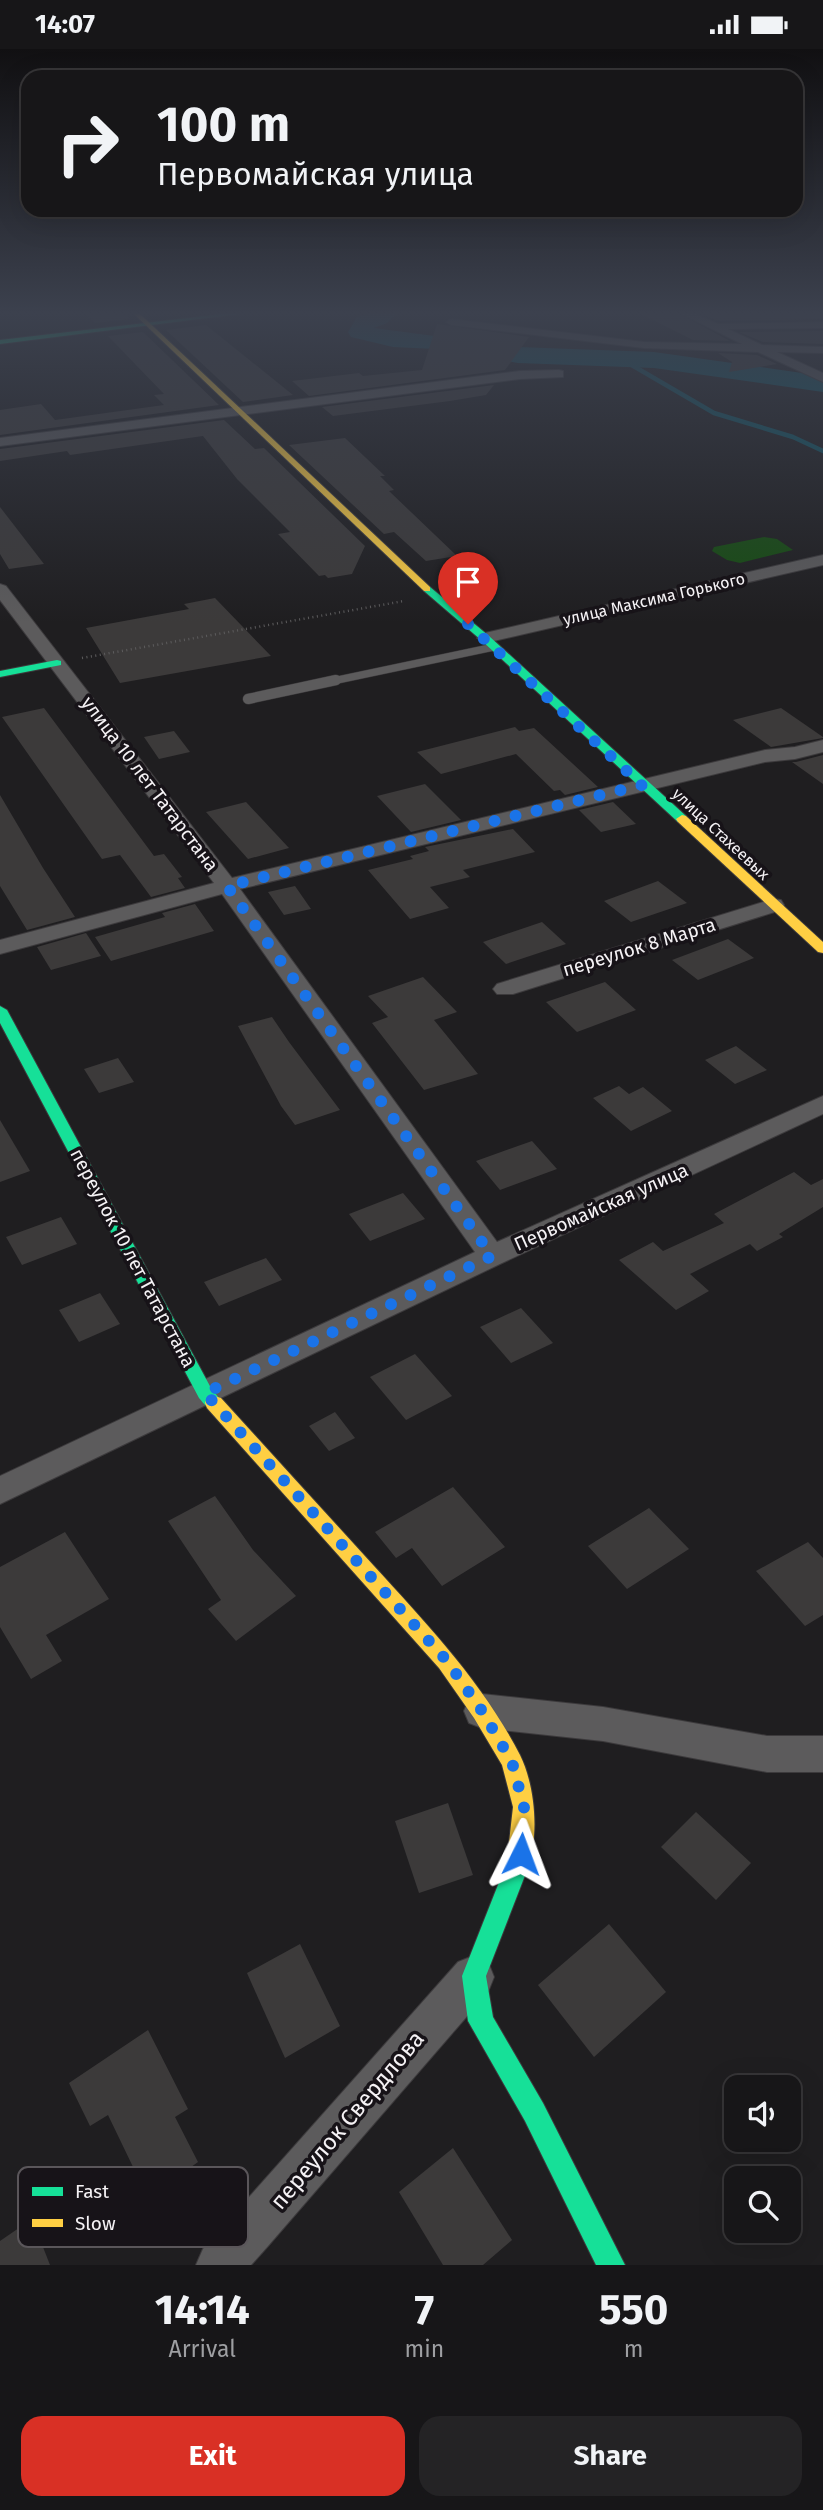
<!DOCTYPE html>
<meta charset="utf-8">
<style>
:root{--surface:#171618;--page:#242325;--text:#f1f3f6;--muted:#9e9fa2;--line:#363537;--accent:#d93025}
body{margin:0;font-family:"Fira Sans",sans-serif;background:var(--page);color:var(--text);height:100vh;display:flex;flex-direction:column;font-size:26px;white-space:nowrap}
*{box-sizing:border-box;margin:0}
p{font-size:23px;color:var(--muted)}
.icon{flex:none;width:38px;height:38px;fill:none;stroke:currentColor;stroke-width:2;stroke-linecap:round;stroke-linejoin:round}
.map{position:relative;height:2216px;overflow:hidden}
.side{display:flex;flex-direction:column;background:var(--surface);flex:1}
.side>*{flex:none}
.top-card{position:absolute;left:21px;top:21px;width:782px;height:147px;border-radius:21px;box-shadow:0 7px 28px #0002,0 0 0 2px var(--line);background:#171618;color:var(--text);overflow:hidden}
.buttons{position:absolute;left:724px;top:2026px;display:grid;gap:14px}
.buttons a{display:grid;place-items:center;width:77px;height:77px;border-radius:14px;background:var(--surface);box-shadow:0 7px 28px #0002,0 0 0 2px var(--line);font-size:35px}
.pin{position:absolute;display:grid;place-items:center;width:60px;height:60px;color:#fff;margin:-72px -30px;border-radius:50% 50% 50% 0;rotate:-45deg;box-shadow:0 0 7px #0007}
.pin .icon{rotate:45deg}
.me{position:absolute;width:77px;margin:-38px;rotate:3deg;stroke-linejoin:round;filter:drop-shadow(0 0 5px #0008)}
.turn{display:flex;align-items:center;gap:24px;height:147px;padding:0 21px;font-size:32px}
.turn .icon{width:91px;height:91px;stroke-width:2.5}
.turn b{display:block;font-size:49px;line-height:60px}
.eta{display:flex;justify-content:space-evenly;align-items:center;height:119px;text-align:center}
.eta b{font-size:42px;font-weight:700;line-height:49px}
.primary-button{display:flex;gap:14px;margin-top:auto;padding:14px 21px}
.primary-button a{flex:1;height:80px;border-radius:21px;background:var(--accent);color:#fff;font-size:28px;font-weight:700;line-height:80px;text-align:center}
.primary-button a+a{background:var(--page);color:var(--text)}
.status{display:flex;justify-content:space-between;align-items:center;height:49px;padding:0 35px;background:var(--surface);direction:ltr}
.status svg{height:19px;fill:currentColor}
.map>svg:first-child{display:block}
.green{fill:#164c11}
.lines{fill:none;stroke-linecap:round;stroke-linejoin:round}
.stream{stroke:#0f5665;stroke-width:4.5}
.river{fill:#0f5665;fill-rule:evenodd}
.building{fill:#3c3a3a}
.lane-far1-casing{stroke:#3c3a3c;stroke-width:8}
.lane-casing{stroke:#3c3a3c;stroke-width:11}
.street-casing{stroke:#3c3a3c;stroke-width:2}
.fast-casing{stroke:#3c3a3c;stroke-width:2}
.slow-casing{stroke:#3c3a3c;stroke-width:2}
.path{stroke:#5d5c5d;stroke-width:2.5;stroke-dasharray:1 3.5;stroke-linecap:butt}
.lane-far1{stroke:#5c5b5c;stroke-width:7}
.lane{stroke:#5c5b5c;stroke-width:10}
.street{fill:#5c5b5c;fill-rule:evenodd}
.fast{fill:#16e098;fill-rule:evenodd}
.slow{fill:#ffcf43;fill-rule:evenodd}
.route{stroke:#1a73e8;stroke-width:12;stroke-dasharray:0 21.6}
.labels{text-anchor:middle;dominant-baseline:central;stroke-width:7;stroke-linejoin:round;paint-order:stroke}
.far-street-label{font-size:16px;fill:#f5f2f5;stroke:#171318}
.street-label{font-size:19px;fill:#f5f2f5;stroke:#171318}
.near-street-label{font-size:23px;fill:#f5f2f5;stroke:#171318}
.key{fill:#171318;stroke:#5a565a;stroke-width:2}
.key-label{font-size:19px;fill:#f5f2f5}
</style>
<div class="status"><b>14:07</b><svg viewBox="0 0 49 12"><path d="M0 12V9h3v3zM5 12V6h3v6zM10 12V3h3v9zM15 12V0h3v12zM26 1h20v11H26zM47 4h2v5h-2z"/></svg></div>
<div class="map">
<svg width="823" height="2216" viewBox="0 0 823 2216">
<rect width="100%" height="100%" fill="#1f1e20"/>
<path class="green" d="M764 488 777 490 793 501 740 514 727 511 712 502 714 498Z"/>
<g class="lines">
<path class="stream" d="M623 311 714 364 793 388 823 402"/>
<path class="river" d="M371 264H398L387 274 374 279 518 298 654 303 823 327V343L654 319 518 314 436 300 393 298 351 288 348 283 357 268Z"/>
</g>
<g class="building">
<path d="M85 264H125L130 270 95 274Z"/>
<path d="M639 264H678L730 292 693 291Z"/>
<path d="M699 264H823V270L719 272Z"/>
<path d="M437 275 529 288 505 321 309 347 292 332 359 324 363 327 422 321Z"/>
<path d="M206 276 293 346 243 353 166 281Z"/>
<path d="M823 282V295L763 293 739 283Z"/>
<path d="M143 283 219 356 0 386V361L41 355 55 371 164 356 154 346 164 345 108 287Z"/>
<path d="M718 304 757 306 777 315 729 323 732 313Z"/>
<path d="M494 336 486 346 450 352 333 367 322 358Z"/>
<path d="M224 371 255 400 264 399 365 497 352 525 328 529 325 526 319 527 278 485 290 483 237 430 203 387 70 406 67 402 0 412V400Z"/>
<path d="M345 389 385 427H380L394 441 389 442 457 507 426 512 394 483 384 485 289 396Z"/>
<path d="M0 458 44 515 9 520 0 505Z"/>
<path d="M215 549 271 607 120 634 86 579 189 560 184 555Z"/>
<path d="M44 659 154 807 164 805 182 828 178 829 185 839 151 848 120 806 102 810 2 668Z"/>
<path d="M781 659 823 688V689L771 698 733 671Z"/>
<path d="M515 678 519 682 534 679 598 738 565 746 560 741 554 742 516 705 441 725 417 703Z"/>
<path d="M174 682 190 703 159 710 144 688Z"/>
<path d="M823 706V735L792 713H796Z"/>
<path d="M425 735 461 771 411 783 377 747Z"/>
<path d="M0 746 43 819 75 868 27 881 0 837Z"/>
<path d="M246 753 289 799 248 810 206 763Z"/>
<path d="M613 753 636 775 601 783 579 761Z"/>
<path d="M513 780 535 803 463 821 470 828 430 838 449 859 410 870 368 821 413 810 410 807 429 802 425 798Z"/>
<path d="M658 832 687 854 631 873 604 852Z"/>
<path d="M295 837 311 860 284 866 268 843Z"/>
<path d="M195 855 214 882 111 912 95 888 165 868 162 864Z"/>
<path d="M542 873 566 895 506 915 483 893Z"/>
<path d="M86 884 101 907 51 921 37 898Z"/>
<path d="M728 890 754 909 698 931 672 911Z"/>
<path d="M423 928 457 963 434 971 478 1025 424 1041 372 974 388 968 368 947Z"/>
<path d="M605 933 636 961 577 983 546 953Z"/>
<path d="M272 968 289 993 340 1061 295 1076 281 1057 238 977Z"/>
<path d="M736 997 767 1021 735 1035 705 1011Z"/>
<path d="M118 1009 134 1033 99 1044 84 1020Z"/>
<path d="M619 1037 629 1045 643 1038 672 1062 631 1082 593 1049Z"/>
<path d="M0 1071 30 1122 0 1133Z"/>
<path d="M532 1092 557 1120 500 1141 476 1112Z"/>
<path d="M794 1123 811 1136 823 1130V1158L779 1185 783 1188 757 1202 750 1195 690 1225 709 1242 676 1261 619 1211 653 1193 663 1202 724 1174 714 1165Z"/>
<path d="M403 1144 425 1170 370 1192 349 1165Z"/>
<path d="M61 1168 77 1195 22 1216 6 1188Z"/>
<path d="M266 1209 282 1231 219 1257 204 1233Z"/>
<path d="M100 1244 120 1275 79 1293 59 1261Z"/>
<path d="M521 1259 553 1294 511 1314 480 1278Z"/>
<path d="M415 1305 452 1347 406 1371 370 1328Z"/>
<path d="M335 1363 355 1389 329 1402 309 1377Z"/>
<path d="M453 1438 505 1498 442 1537 412 1499 396 1509 375 1483Z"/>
<path d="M215 1447 253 1501 296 1547 236 1592 208 1560 221 1551 168 1472Z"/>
<path d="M649 1459 689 1500 627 1540 588 1497Z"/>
<path d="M65 1483 109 1550 46 1586 62 1612 31 1630 0 1578V1518Z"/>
<path d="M808 1493 823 1509V1566L805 1577 756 1522Z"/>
<path d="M448 1754 473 1826 419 1844 395 1772Z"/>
<path d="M696 1763 751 1814 716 1851 661 1798Z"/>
<path d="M609 1875 666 1943 594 2008 538 1936Z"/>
<path d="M300 1895 340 1977 285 2009 247 1924Z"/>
<path d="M148 1981 188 2060 175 2068 198 2113 148 2149 108 2066 90 2077 69 2034Z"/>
<path d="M453 2099 512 2191 483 2216H443L399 2143Z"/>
<path d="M32 2170 50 2216H0V2192Z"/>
</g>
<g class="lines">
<defs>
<path id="lane-far1" d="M328 633 494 598"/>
<path id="lane" d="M248 650 336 631"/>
<g id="street">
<path d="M680 264H693L718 275 823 273V279L728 280 762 296 823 298V304L777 303 823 324V333L758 303 644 299 451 276 446 273 451 270 644 293 742 295Z"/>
<path d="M559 321 563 322V328L520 330 0 397V389L520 322Z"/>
<path d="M823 506V516L485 594 477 589 485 584Z"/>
<path d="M0 535 6 537 232 829 765 701 795 698 823 691V703L795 710 765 713 240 840 497 1193 823 1047V1065L502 1214 0 1455V1427L475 1203 222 845 0 905V891L214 834 0 551Z"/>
<path d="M773 850 781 851 784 856 781 861 513 945H497L493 940 497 935Z"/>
<path d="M482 1645 603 1658 767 1687H823V1723H767L603 1692 482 1679 469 1674 464 1662 469 1650Z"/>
<path d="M473 1907 488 1913 494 1928 488 1943 268 2197 251 2216H196L203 2200 458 1913Z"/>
</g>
<g id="fast">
<path d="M230 264H247L0 295V291Z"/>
<path d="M424 538H430L489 587 686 767V773H678L481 591 424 542Z"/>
<path d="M57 611 61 612V616L0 628V622Z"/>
<path d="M0 957 7 961 211 1339 223 1354 221 1359C209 1363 206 1357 199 1349L0 974Z"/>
<path d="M519 1799 527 1803 531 1811 486 1927 493 1968 543 2054 625 2216H596L525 2072 468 1972 462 1927 511 1803Z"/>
</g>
<g id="slow">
<path d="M133 264H139L430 538V542H424Z"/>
<path d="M682 766 686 767 823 893V904L818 903 678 773 676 770Z"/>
<path d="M214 1347 221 1349C272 1405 323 1461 374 1517 428 1576 483 1634 520 1706 535 1736 540 1788 527 1819L519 1823 511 1819 507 1811 513 1758 502 1716 474 1669 439 1619 207 1359 205 1354 207 1349Z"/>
</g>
</defs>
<use href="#lane-far1" class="lane-far1-casing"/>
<use href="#lane" class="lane-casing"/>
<use href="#street" class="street-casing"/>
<use href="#fast" class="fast-casing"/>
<use href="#slow" class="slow-casing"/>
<path class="path" d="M82 609 404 552"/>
<use href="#lane-far1" class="lane-far1"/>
<use href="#lane" class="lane"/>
<use href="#street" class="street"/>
<use href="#fast" class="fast"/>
<use href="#slow" class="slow"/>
</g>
<linearGradient id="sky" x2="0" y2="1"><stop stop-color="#111012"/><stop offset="0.46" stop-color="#3c414e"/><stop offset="1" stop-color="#3c414e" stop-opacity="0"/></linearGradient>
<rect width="823" height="574" fill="url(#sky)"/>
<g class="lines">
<path class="route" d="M468 575 642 736 227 837 492 1207 205 1344 447 1612 482 1662 512 1713 524 1758 521 1805"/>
</g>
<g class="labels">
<g class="far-street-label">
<text transform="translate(654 550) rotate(-13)">улица Максима Горького</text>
<text transform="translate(721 785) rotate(43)">улица Стахеевых</text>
</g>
<g class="street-label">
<text transform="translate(150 735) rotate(53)">улица 10 лет Татарстана</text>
<text transform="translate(639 898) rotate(-17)">переулок 8 Марта</text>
<text transform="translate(601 1158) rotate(-24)">Первомайская улица</text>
<text transform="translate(133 1209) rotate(62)">переулок 10 лет Татарстана</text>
</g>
<g class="near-street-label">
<text transform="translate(347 2071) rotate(-50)">переулок Свердлова</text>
</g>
</g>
<rect x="18" y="2118" width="230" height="80" rx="10" class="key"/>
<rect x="32" y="2138" width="31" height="9" fill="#16e098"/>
<rect x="32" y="2170" width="31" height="8" fill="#ffcf43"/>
<g class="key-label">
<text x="75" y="2149">Fast</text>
<text x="75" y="2181">Slow</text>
</g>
</svg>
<div class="buttons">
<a><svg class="icon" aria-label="sound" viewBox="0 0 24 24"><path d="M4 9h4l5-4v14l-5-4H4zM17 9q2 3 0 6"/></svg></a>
<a><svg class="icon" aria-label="search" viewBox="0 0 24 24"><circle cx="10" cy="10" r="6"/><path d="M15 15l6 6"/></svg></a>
</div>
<div class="pin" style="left:468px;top:575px;background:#d93025"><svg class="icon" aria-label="arrive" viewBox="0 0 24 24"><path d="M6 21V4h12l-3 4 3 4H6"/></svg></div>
<svg class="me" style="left:521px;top:1805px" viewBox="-20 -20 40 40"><path d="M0-17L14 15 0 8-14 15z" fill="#1a73e8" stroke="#fff" stroke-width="4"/></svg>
<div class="top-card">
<div class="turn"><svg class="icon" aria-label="right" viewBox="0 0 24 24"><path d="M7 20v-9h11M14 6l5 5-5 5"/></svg><div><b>100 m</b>Первомайская улица</div></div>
</div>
</div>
<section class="side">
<div class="eta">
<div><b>14:14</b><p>Arrival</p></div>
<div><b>7</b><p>min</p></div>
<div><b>550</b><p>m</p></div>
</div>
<div class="primary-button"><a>Exit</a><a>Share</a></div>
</section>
